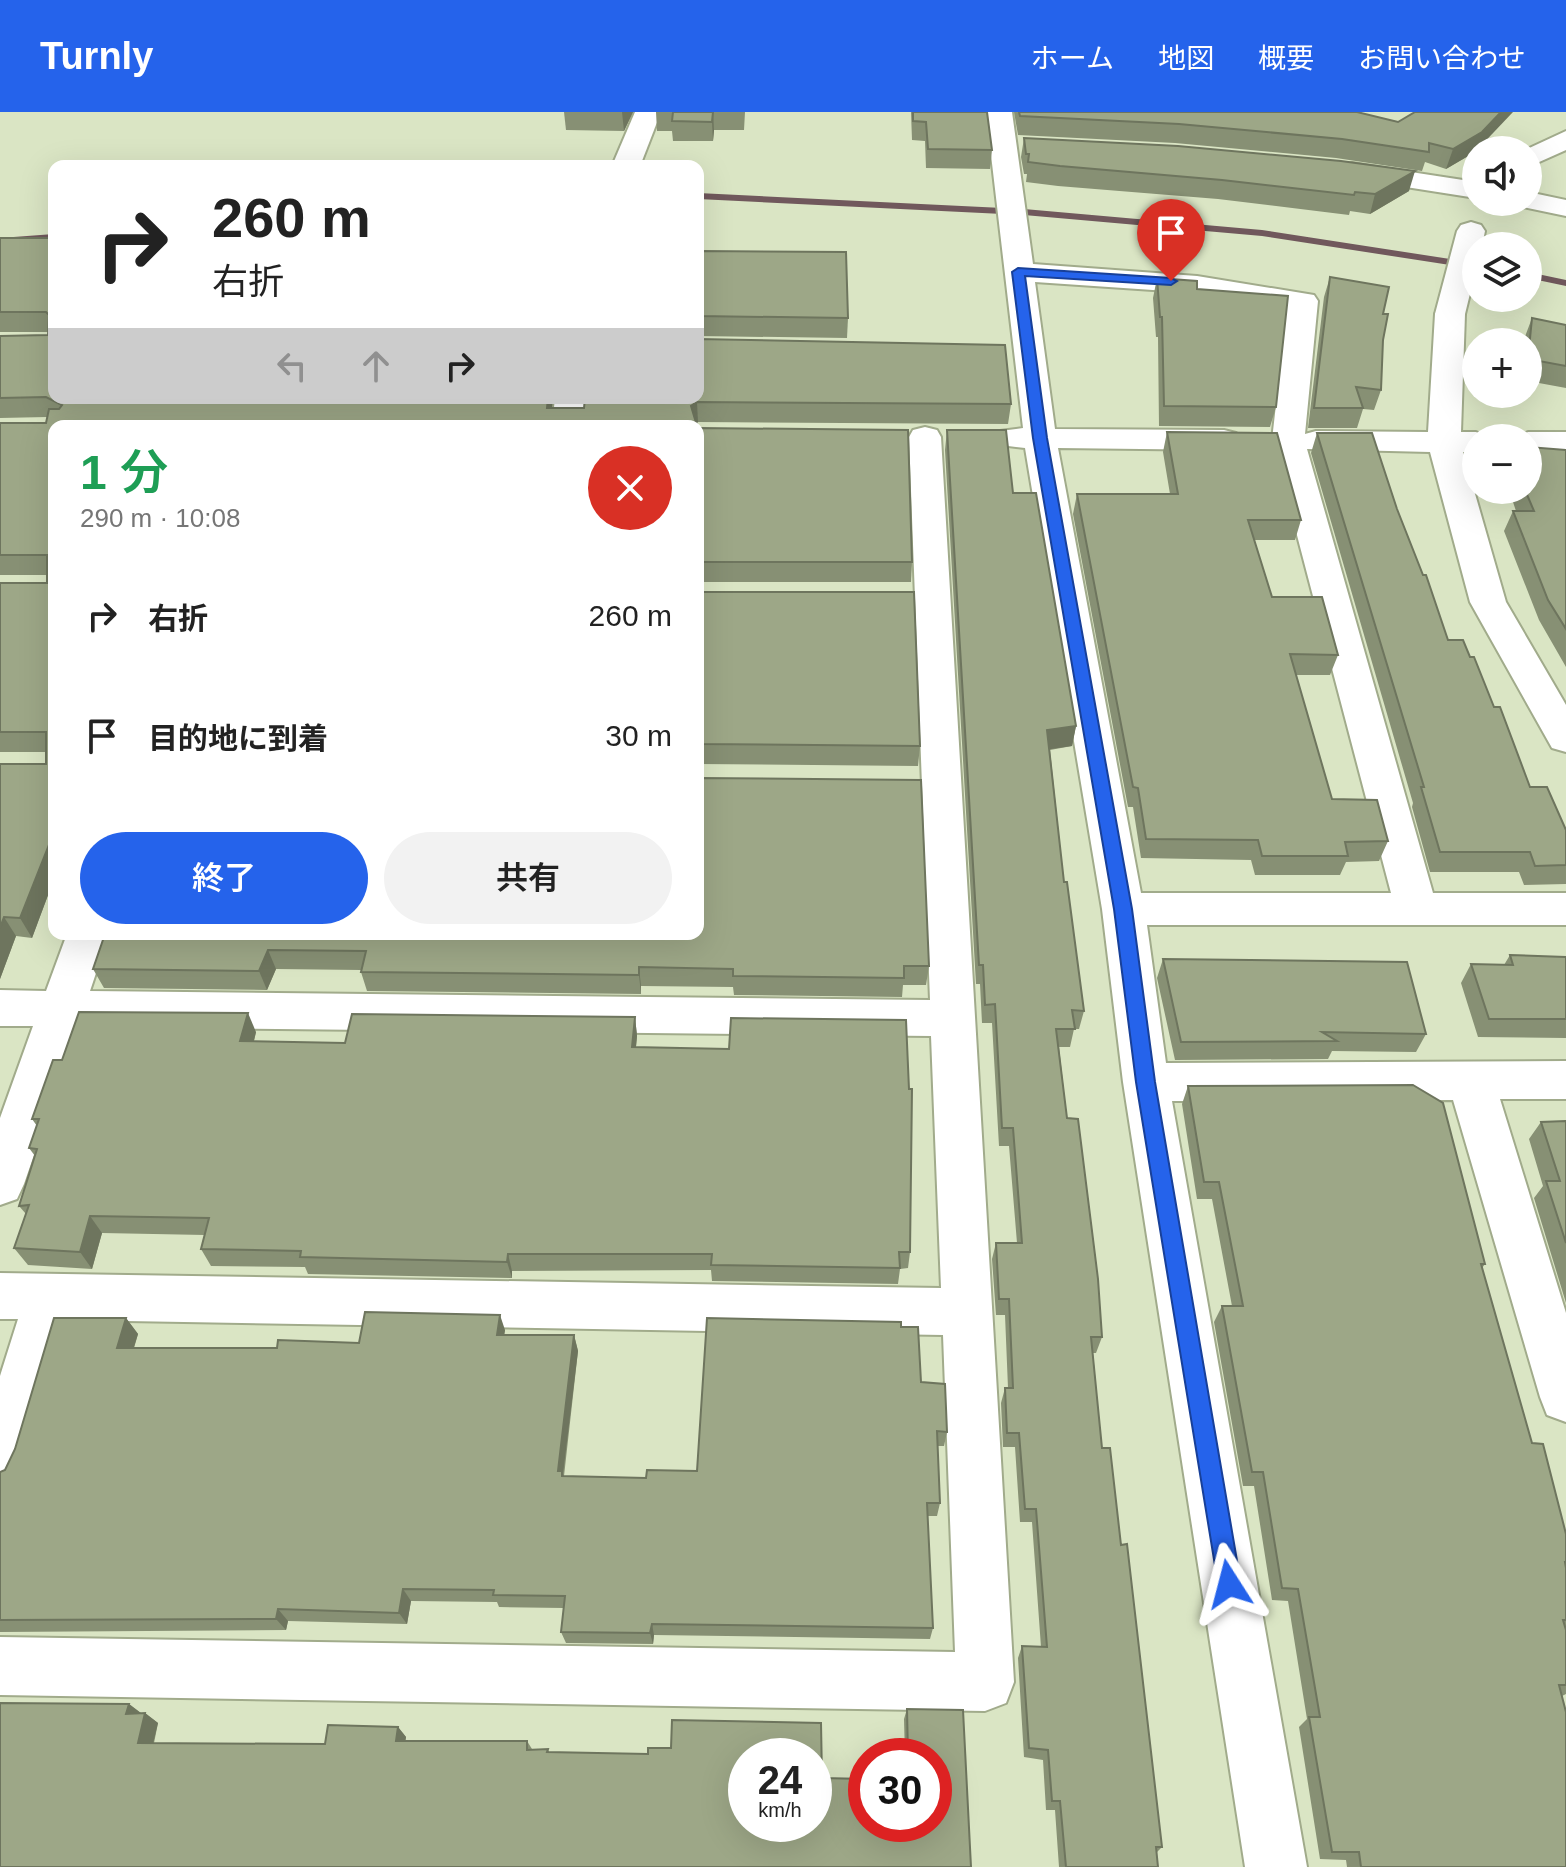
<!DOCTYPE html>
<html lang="ja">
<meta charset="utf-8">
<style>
:root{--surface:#fff;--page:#f2f2f2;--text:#222;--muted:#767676;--accent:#2563eb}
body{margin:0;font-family:Arial,"Noto Sans JP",sans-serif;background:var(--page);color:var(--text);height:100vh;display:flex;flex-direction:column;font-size:30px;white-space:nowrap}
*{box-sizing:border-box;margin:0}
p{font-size:26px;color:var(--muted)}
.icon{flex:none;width:44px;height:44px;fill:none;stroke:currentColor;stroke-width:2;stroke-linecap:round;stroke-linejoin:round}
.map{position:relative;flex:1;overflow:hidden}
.panel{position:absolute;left:48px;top:308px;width:656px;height:520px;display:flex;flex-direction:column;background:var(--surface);border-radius:16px;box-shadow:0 8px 32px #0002}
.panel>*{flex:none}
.guide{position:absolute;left:48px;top:48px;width:656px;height:244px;border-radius:16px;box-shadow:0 8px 32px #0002;background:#fff;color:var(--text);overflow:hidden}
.tools{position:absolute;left:1462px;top:24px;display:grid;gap:16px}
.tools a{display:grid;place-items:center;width:80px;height:80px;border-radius:50%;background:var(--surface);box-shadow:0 8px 32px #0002;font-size:40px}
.speed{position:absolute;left:728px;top:1626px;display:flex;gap:16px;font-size:40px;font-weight:700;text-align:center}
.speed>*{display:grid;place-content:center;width:104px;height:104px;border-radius:50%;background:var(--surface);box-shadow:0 8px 32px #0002;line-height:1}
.speed small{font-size:20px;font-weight:400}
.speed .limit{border:12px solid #d22;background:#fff;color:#111}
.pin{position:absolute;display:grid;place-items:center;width:68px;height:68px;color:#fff;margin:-82px -34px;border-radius:50% 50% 50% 0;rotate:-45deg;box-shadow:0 0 8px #0007}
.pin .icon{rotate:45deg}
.me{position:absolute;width:88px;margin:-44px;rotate:351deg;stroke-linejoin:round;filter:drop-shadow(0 0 6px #0008)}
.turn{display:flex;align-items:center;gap:28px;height:168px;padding:0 32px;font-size:36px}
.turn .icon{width:104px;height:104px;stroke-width:2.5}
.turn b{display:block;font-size:56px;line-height:68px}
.lanes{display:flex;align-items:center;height:76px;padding:0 32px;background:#0003;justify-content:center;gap:40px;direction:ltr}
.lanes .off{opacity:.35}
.round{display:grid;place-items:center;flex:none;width:84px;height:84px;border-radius:42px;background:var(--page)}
.head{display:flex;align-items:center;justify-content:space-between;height:136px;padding:0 32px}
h1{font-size:48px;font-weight:600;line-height:60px;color:#1e9e55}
.button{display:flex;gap:16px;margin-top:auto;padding:16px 32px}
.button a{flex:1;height:92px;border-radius:48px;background:var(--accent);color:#fff;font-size:32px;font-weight:600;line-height:92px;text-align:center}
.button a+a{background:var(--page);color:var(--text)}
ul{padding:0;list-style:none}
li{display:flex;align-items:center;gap:24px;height:120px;padding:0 32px}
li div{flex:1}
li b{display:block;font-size:30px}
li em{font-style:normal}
header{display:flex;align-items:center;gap:48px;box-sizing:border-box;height:112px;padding:0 40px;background:var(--accent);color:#fff}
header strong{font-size:38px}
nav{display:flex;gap:44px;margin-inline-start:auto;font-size:28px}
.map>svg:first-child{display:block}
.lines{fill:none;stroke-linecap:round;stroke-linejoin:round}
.stream{fill:#70585c;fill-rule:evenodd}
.minor-casing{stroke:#a1ab8b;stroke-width:4}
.tertiary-casing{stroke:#a1ab8b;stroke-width:4}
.minor{fill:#fff;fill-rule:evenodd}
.tertiary{fill:#fff;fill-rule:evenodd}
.wall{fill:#879074;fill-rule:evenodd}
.shaded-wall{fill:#6e755e}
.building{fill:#9da787;stroke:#6e755e;stroke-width:2;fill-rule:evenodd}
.route{fill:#2563eb;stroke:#184099;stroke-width:2}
</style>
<header>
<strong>Turnly</strong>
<nav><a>ホーム</a><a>地図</a><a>概要</a><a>お問い合わせ</a></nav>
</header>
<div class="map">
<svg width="1566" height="1755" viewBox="0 0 1566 1755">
<rect width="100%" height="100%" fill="#dae5c4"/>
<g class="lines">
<g class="stream">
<path d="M698 81 1024 97 1262 118 1476 151V157L1262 124 1024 103 698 87Z"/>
<path d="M54 122V128L0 132V126Z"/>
<path d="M1528 160 1566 168V174L1528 166Z"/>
</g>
<defs>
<g id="minor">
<path d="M635 0H661L640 54H612Z"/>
<path d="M986 0H1012L1033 152 1197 164 1314 183 1318 189 1305 322 1316 319 1428 320 1435 202 1439 196 1450 193 1461 196 1465 202 1461 320H1476L1490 326H1476V340H1463L1506 490 1566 593V640L1552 636 1470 490 1430 340 1307 337 1433 781H1566V813H1147L1166 951 1566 949V987H1500L1566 1201V1310L1547 1303 1540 1285 1453 988 1172 989 1307 1755H1245L1123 970 1102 797 1025 336 1000 333 996 326 1000 319 1023 316ZM1035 170 1197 181 1287 195 1272 328 1391 781H1141L1058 336 1224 338 1236 335 1240 328 1236 321 1224 318 1055 317Z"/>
<path d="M1566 19V38L1528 55V38H1525Z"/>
<path d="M1352 51 1476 70V86L1342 65 1338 59 1342 53Z"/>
<path d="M1528 80 1566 88V104L1518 94 1516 90H1528Z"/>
<path d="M555 286H587L584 314H552Z"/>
<path d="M925 315 937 318 941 325 1014 1570 1006 1591 985 1599 0 1583V1525L955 1540 943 1223 68 1208 27 1350 19 1369 0 1376V1264L18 1207H0V1161L941 1176 931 924 78 915 24 1072 17 1087 0 1093V1006L33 914H0V878L46 879 67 822H109L90 879 930 888 909 325 913 318Z"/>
<path d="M1528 320H1566V340H1528V326H1514Z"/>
</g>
<path id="tertiary" d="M1471 110 1481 113 1485 119 1482 134H1476V157L1465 202 1461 208 1450 211 1439 208 1435 202 1457 119 1461 113Z"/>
</defs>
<use href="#minor" class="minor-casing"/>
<use href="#tertiary" class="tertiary-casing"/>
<use href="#minor" class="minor"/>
<use href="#tertiary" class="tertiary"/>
</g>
<g class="wall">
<path d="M564 0H633L624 19 566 18Z"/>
<path d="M656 0H745L744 18H714L713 29H673L672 19H657Z"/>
<path d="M911 0H987L992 38 990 57 926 56 925 29 912 28Z"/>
<path d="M1014 0H1357L1475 40 1446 57 1425 50 1422 59 1336 46 1175 31 1018 23Z"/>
<path d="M1024 26 1409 79 1370 102 1350 99 1349 103 1218 87 1058 74 1026 70 1027 62H1024L1021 45Z"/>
<path d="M0 126H54V286H553L552 296H584L585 286 1011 292 1008 312 698 310 696 312 54 314V767L32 826 16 824 0 867V652H46V640H0V471H47V463H0V311H46L47 305 0 306V224L48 223V220H0Z"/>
<path d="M698 139 848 206 847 226 698 224Z"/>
<path d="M1330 165 1383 202 1381 278 1374 298 1363 297 1357 316H1308L1324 185Z"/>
<path d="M1157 166 1197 177 1276 295 1270 315 1159 314 1158 225H1156L1153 186Z"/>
<path d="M1532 206 1566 213V276L1528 269V230H1523Z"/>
<path d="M698 316 912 450 911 470H698Z"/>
<path d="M947 318 1013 381 1076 614 1072 634 1050 638 1064 770 1084 899 1079 917H1074L1070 935H1059L1067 1006 1102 1225 1096 1241H1093L1102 1336 1121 1433 1162 1735 1156 1741 1158 1755H1059L1055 1698H1046L1043 1648 1024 1645 1018 1546 1022 1534 1041 1535 1032 1410H1020L1015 1335H1003L1001 1291 1005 1276H1008L1005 1203H996L992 1147 996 1131H1017L1009 1034H999L992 911H982L980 872H976L945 338Z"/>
<path d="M1167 320 1301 408 1295 428H1254L1272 485 1338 543 1330 563H1296L1332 687 1388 729 1379 749 1346 750 1340 763H1255L1251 748 1141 746 1133 695H1128L1073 402 1077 382H1170L1163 340Z"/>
<path d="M1317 321 1397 397 1448 528 1470 545 1530 675 1566 718V772L1524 773 1519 760H1430L1412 695 1413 691 1311 341Z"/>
<path d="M1566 338V555L1539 508 1504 419 1513 399H1516L1509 378H1528Z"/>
<path d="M698 480 920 634 918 654 698 652Z"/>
<path d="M105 822 929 854 926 873H903L902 885 734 883 733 875 641 874V882L367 879 361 860V858L276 857 267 878 104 876 93 857Z"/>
<path d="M1510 843 1566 845V926L1478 925 1461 871 1471 852 1504 853Z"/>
<path d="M1163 847 1426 922 1416 940 1332 939 1328 947 1175 948 1157 866Z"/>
<path d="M635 905 637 924 636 935 910 1140 908 1156 900 1157 898 1172 712 1169 711 1158 512 1159V1166L308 1162 305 1155 211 1154 201 1137 205 1123 102 1121 92 1157 28 1153 14 1136 26 1102 19 1094 35 1044 29 1036 37 1014 32 1007 62 948 256 920 254 929 345 931Z"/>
<path d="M1188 974 1485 1152 1482 1156 1532 1331 1566 1422V1582L1562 1584 1566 1755H1347L1346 1748 1320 1747 1299 1615 1307 1607 1288 1489 1272 1488 1254 1374H1243L1214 1210 1222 1194H1232L1212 1087H1197L1182 992Z"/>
<path d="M1566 1009V1191L1534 1086 1543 1074 1529 1027 1541 1010Z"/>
<path d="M126 1206 138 1222 134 1236H277L359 1231 505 1218 504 1223H574L578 1239 564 1364 646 1366 697 1359 901 1215 921 1270 947 1320 944 1334H937L940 1391 937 1404H927L933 1516 930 1527 654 1523 653 1532 566 1531 561 1520 564 1496 499 1495 497 1490 411 1489 407 1512 288 1509 286 1518 0 1520V1360L5 1358Z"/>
<path d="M0 1591 129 1592 141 1601H145L158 1611 154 1631 325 1632 328 1613 398 1615 406 1625 405 1629H527L532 1637H548L549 1640 648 1642V1636H671L672 1608 821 1611 822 1666 866 1667V1712H934V1644H905L904 1607 907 1597 963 1598 971 1755H0ZM746 1644H814V1712H746Z"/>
</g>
<g class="shaded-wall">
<path d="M622 0H633L624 19Z"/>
<path d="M713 0 714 18 713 29 712 10Z"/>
<path d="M1501 0H1513L1475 40 1446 57 1453 37Z"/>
<path d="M1415 59 1409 79 1370 102 1375 82Z"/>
<path d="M548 286H553L550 314 547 296Z"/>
<path d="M697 290 698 310 692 314 691 294Z"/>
<path d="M1076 614 1072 634 1044 638 1047 618Z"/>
<path d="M54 720V767L32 826 20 806Z"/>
<path d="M4 805 16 824 0 867V816Z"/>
<path d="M268 838 276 857 267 878 259 859Z"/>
<path d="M639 855 641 874V882L639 863Z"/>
<path d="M248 901 256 920 249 948 240 929Z"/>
<path d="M635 905 637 924 634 954 632 935Z"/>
<path d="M90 1104 102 1121 92 1157 80 1140Z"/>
<path d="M508 1142 512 1159V1166L507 1150Z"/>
<path d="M500 1203 505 1218 502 1238 497 1223Z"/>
<path d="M126 1206 138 1222 129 1251 117 1236Z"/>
<path d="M574 1223 578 1239 563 1362 566 1373 558 1359Z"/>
<path d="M403 1477 411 1489 407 1512 399 1501Z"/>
<path d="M278 1497 288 1509 286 1518 276 1507Z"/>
<path d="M652 1512 654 1523 653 1532 650 1521Z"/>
<path d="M129 1592 142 1602H126Z"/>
<path d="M145 1601 158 1611 151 1640 138 1631Z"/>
<path d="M398 1615 406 1625 404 1639 396 1629Z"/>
</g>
<g class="building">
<path d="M673 0H713L712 10 672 9Z"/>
<path d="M913 0H987L992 38 928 37 926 10 913 9Z"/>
<path d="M1019 0H1357L1398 10 1415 0H1501L1482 20 1453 37 1429 31V40L1342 27 1179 12 1020 4Z"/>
<path d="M1024 26 1178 34 1341 49 1415 59 1375 82 1355 80 1354 83 1222 68 1060 54 1028 50 1029 42H1026Z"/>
<path d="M0 126H54V286H548L547 296H584L585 286H698V227L1005 233 1011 292 697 290 691 294 697 314H54V720L20 806 4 805 0 816V652H46V620H0V471H47V443H0V311H46L49 297H59L62 293 46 285 0 286V224L48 223 49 203 46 200H0Z"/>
<path d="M698 139 846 140 848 206 698 204Z"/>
<path d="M1330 165 1389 175 1383 202H1388L1383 228 1381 278 1356 275 1363 296H1314Z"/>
<path d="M1157 166 1197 169V177L1288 184 1276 295 1164 294 1162 205H1160Z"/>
<path d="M1532 206 1566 213V254L1528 247Z"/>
<path d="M698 316 908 318 912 450H698Z"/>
<path d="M947 318H1006L1013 381H1036L1076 614 1047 618 1064 770H1067L1084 899 1072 898 1075 917H1056L1067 1006 1078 1007 1098 1167 1102 1225H1091L1102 1336H1110L1121 1433 1127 1432 1162 1735H1156L1158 1755H1066L1060 1689H1052L1048 1638 1029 1636 1022 1534 1047 1535 1036 1397H1025L1019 1321H1007L1005 1276H1013L1009 1187H999L996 1131H1022L1013 1016H1002L995 892 985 893 983 853H979Z"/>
<path d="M1167 320 1277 321 1301 408H1248L1272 485H1322L1338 543 1290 542 1332 687 1377 688 1388 729 1345 730 1348 744H1262L1258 728 1146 727 1138 676 1133 675 1077 382H1178Z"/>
<path d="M1317 321H1372L1397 397 1423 463H1426L1448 528H1463L1470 545H1474L1494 595H1500L1530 675H1547L1566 718V753L1535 754 1530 740H1440L1421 675H1424Z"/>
<path d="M1528 335 1566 338V517L1548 488 1513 399H1534L1525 378H1528Z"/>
<path d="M698 480H914L920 634 698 632Z"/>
<path d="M698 666 921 668 929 854H904V866L733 864V857L639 855V863L361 860 366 839 268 838 259 859 93 857 105 822H698Z"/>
<path d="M1510 843 1566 845V907H1489L1471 852 1513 853Z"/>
<path d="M1163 847 1407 850 1426 922 1322 920 1337 929 1181 930Z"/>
<path d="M79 900 248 901 240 929 345 931 352 902 635 905 632 935 729 937 731 906 906 908 909 977H912L910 1140H899L900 1156 711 1153 712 1142H508L507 1150 300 1145 301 1139 201 1137 209 1106 90 1104 80 1140 14 1136 29 1093 19 1094 37 1037 29 1036 39 1007H32L53 948H62Z"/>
<path d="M1413 973 1443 991 1485 1152H1481L1532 1331 1543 1332 1566 1422V1450H1565L1566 1456V1508H1563L1566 1518V1573H1559L1566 1600V1755H1361L1359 1740H1332L1309 1605H1320L1298 1477 1282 1476 1263 1360H1252L1222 1194H1243L1219 1070H1204L1188 974Z"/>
<path d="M1566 1009V1131L1546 1069H1560L1541 1010Z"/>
<path d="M365 1200 500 1203 497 1223H574L558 1359H562V1364L646 1366 647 1358 697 1359 707 1206 901 1210V1215H918L921 1270 945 1272 947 1320 937 1319 940 1391H927L933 1516 652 1512 650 1521 561 1520 565 1484 493 1483 494 1478 403 1477 399 1501 278 1497 276 1507 0 1508V1360L5 1358 15 1337 54 1206H126L117 1236H277L278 1228 359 1231Z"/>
<path d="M0 1591 129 1592 126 1602 145 1601 138 1631 325 1632 328 1613 398 1615 396 1629H527V1638L548 1637 547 1640 648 1642V1636H671L672 1608 821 1611 822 1666 866 1667V1712H934V1644H908L907 1597 963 1598 971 1755H0ZM746 1644H814V1712H746Z"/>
</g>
<path class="route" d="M1018 156 1171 166 1177 169 1171 173 1025 164 1047 326 1132 797 1155 970 1241 1472 1238 1481 1229 1484 1221 1481 1218 1472 1136 970 1114 797 1033 326 1012 160Z"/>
</svg>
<div class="tools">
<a><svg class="icon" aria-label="sound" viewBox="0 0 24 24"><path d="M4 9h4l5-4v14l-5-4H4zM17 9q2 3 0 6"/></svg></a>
<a><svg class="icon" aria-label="layers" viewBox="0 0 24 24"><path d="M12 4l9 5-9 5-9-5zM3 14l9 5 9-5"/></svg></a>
<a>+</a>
<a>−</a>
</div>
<div class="speed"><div>24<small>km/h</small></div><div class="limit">30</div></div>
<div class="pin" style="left:1171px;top:169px;background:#d93025"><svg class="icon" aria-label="arrive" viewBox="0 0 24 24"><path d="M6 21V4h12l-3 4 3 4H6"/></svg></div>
<svg class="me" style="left:1229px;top:1472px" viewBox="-20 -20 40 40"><path d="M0-17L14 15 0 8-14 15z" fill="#2563eb" stroke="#fff" stroke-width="4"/></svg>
<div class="guide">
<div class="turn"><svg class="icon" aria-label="right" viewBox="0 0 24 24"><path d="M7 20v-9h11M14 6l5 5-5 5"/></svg><div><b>260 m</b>右折</div></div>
<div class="lanes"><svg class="icon off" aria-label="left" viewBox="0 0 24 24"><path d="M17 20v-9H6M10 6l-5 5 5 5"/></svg><svg class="icon off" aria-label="ahead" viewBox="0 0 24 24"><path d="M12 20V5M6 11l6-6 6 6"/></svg><svg class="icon" aria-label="right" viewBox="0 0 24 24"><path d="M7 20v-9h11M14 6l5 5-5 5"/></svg></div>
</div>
<section class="panel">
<div class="head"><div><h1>1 分</h1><p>290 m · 10:08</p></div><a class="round" style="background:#d93025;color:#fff"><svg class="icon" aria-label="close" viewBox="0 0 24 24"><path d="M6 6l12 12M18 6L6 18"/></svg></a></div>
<ul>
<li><svg class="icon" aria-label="right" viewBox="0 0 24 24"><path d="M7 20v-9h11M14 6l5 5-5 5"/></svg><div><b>右折</b></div><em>260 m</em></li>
<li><svg class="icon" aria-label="arrive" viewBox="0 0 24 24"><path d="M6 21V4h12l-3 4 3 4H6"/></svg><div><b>目的地に到着</b></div><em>30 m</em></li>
</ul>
<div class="button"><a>終了</a><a>共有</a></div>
</section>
</div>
